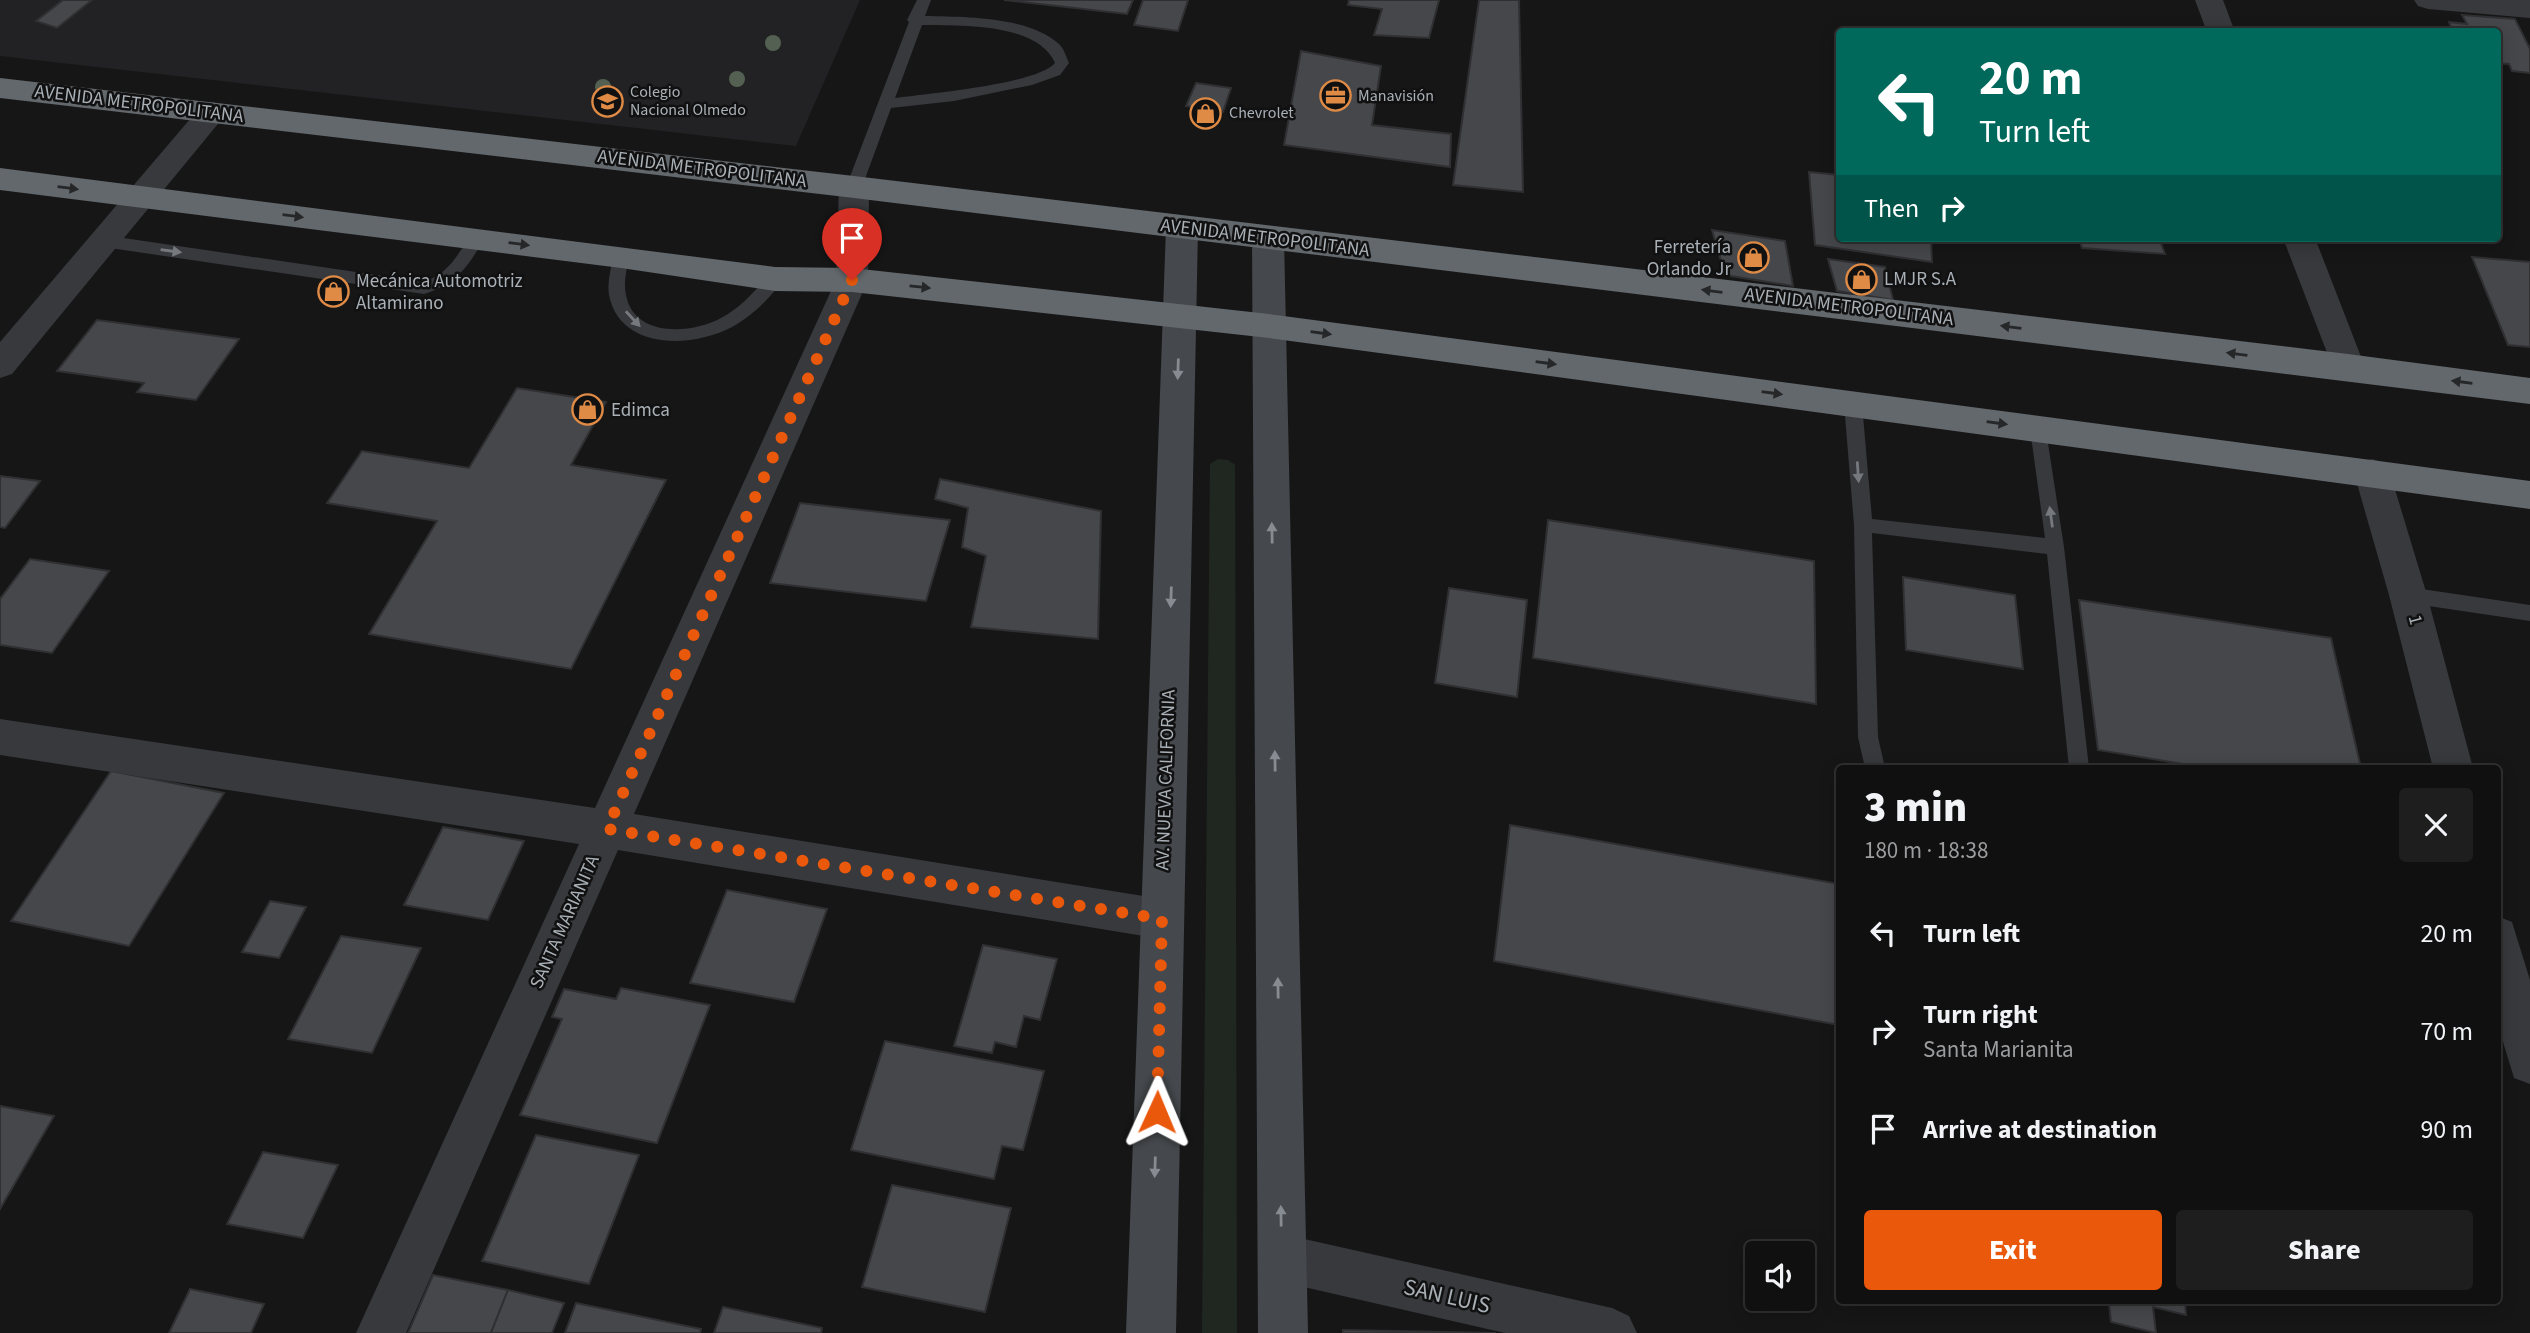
<!DOCTYPE html>
<meta charset="utf-8">
<style>
:root{--surface:#101011;--page:#1e1e1f;--text:#f1f3f6;--muted:#9c9d9f;--line:#303031;--accent:#ea580c}
body{margin:0;font-family:"Source Sans 3",sans-serif;background:var(--page);color:var(--text);height:100vh;display:flex;flex-direction:column;font-size:26px;white-space:nowrap}
*{box-sizing:border-box;margin:0}
p{font-size:23px;color:var(--muted)}
.icon{flex:none;width:38px;height:38px;fill:none;stroke:currentColor;stroke-width:2;stroke-linecap:round;stroke-linejoin:round}
.map{position:relative;flex:1;overflow:hidden}
.sheet{position:absolute;left:1836px;top:765px;width:665px;height:539px;display:flex;flex-direction:column;background:var(--surface);border-radius:7px;box-shadow:0 4px 18px #0003,0 0 0 2px var(--line)}
.sheet>*{flex:none}
.hud{position:absolute;left:1836px;top:28px;width:665px;height:214px;border-radius:7px;box-shadow:0 4px 18px #0003,0 0 0 2px var(--line);background:#00695c;color:#fff;overflow:hidden}
.buttons{position:absolute;left:1745px;top:1241px;display:grid;gap:14px}
.buttons a{display:grid;place-items:center;width:70px;height:70px;border-radius:7px;background:var(--surface);box-shadow:0 4px 18px #0003,0 0 0 2px var(--line);font-size:35px}
.pin{position:absolute;display:grid;place-items:center;width:60px;height:60px;color:#fff;margin:-72px -30px;border-radius:50% 50% 50% 0;rotate:-45deg;box-shadow:0 0 7px #0007}
.pin .icon{rotate:45deg}
.me{position:absolute;width:77px;margin:-38px;rotate:1deg;stroke-linejoin:round;filter:drop-shadow(0 0 5px #0008)}
.turn{display:flex;align-items:center;gap:24px;height:147px;padding:0 28px;font-size:32px}
.turn .icon{width:91px;height:91px;stroke-width:2.5}
.turn b{display:block;font-size:49px;line-height:60px}
.then{display:flex;align-items:center;height:66px;padding:0 28px;background:#0003;gap:14px;font-size:26px}
.round{display:grid;place-items:center;flex:none;width:74px;height:74px;border-radius:7px;background:var(--page)}
.summary{display:flex;align-items:center;justify-content:space-between;height:119px;padding:0 28px}
h1{font-size:42px;font-weight:800;line-height:52px}
.primary-button{display:flex;gap:14px;margin-top:auto;padding:14px 28px}
.primary-button a{flex:1;height:80px;border-radius:7px;background:var(--accent);color:#fff;font-size:28px;font-weight:800;line-height:80px;text-align:center}
.primary-button a+a{background:var(--page);color:var(--text)}
ul{padding:0;list-style:none}
li{display:flex;align-items:center;gap:21px;height:98px;padding:0 28px}
li div{flex:1}
li b{display:block;font-size:26px}
li em{font-style:normal}
.map>svg:first-child{display:block}
.built{fill:#222224}
.green{fill:#202720}
.building{fill:#45474a;stroke:#303033;stroke-width:2}
.lines{fill:none;stroke-linecap:round;stroke-linejoin:round}
.lane{fill:#37393c;fill-rule:evenodd}
.street{fill:#37393c;fill-rule:evenodd}
.secondary{fill:#45484c;fill-rule:evenodd}
.highway{fill:#63686c;fill-rule:evenodd}
.tree{fill:#546152}
.oneway{fill:#262728}
.oneway2{fill:#767a7f}
.oneway3{fill:#868c91}
.route{stroke:#ea580c;stroke-width:12;stroke-dasharray:0 21.6}
.labels{text-anchor:middle;dominant-baseline:central;stroke-width:5;stroke-linejoin:round;paint-order:stroke}
.far-poi-label{font-size:16px;fill:#a9b0b6;stroke:#111112;text-anchor:start}
.street-label{font-size:19px;fill:#a9b0b6;stroke:#111112}
.poi-label{font-size:19px;fill:#a9b0b6;stroke:#111112;text-anchor:start}
.near-street-label{font-size:23px;fill:#a9b0b6;stroke:#111112}
</style>
<div class="map">
<svg width="2530" height="1333" viewBox="0 0 2530 1333">
<rect width="100%" height="100%" fill="#161617"/>
<path class="built" d="M0 0H860L796 146 0 56Z"/>
<path class="green" d="M1218 459 1228 460 1235 465 1237 1333H1202L1210 464Z"/>
<g class="building">
<path d="M63 0H92L57 28 36 21Z"/>
<path d="M1004 0H1133L1127 14Z"/>
<path d="M1143 0H1188L1178 31 1134 25Z"/>
<path d="M1349 0H1439L1429 38 1374 35 1382 9 1348 5Z"/>
<path d="M1479 0H1519L1523 192 1453 185Z"/>
<path d="M2462 15 2515 19 2530 49V73L2512 71 2509 64 2497 63V32H2453L2449 22 2467 24Z"/>
<path d="M1301 51 1381 66 1372 125 1451 134 1450 167 1284 145Z"/>
<path d="M1196 83 1231 88 1223 112 1186 106Z"/>
<path d="M1809 172 1839 175V238H1931L1932 262 1815 245Z"/>
<path d="M1712 230 1785 241 1793 286 1725 275Z"/>
<path d="M2079 238H2159L2165 254 2082 248Z"/>
<path d="M2472 257 2530 262V347L2508 345Z"/>
<path d="M1828 259 1885 267 1893 300 1837 291Z"/>
<path d="M97 320 239 339 196 400 137 392 144 383 57 371Z"/>
<path d="M517 388 606 402 571 465 666 480 571 669 369 634 437 521 327 503 362 451 469 468Z"/>
<path d="M0 476 40 481 5 528 0 527Z"/>
<path d="M940 479 1101 511 1098 639 971 627 986 556 962 547 968 508 935 499Z"/>
<path d="M800 503 950 520 926 601 770 583Z"/>
<path d="M1548 520 1814 561 1816 704 1533 658Z"/>
<path d="M30 559 109 571 52 653 0 645V599Z"/>
<path d="M1903 577 2015 595 2023 669 1906 650Z"/>
<path d="M1449 588 1527 600 1517 697 1435 683Z"/>
<path d="M2079 600 2331 638 2361 768H2207L2098 750Z"/>
<path d="M111 771 224 793 129 946 11 921Z"/>
<path d="M1510 825 1839 884V1025L1494 961Z"/>
<path d="M443 827 524 841 488 920 404 905Z"/>
<path d="M727 890 827 909 794 1002 690 983Z"/>
<path d="M270 901 306 907 279 958 242 952Z"/>
<path d="M341 936 421 948 372 1053 288 1039Z"/>
<path d="M983 945 1057 959 1040 1020 1024 1016 1016 1047 995 1042 992 1053 954 1046Z"/>
<path d="M621 988 710 1005 657 1143 520 1115 562 1019 552 1017 564 989 616 999Z"/>
<path d="M885 1041 1044 1071 1023 1150 1002 1146 994 1179 851 1150Z"/>
<path d="M0 1106 54 1116 0 1209Z"/>
<path d="M536 1135 639 1155 589 1284 482 1261Z"/>
<path d="M263 1152 338 1165 303 1238 227 1224Z"/>
<path d="M892 1185 1011 1208 985 1312 862 1287Z"/>
<path d="M433 1275 508 1290 491 1333H408Z"/>
<path d="M190 1289 264 1304 251 1333H169Z"/>
<path d="M508 1290 564 1303 552 1333H491Z"/>
<path d="M2093 1300H2185L2186 1315 2153 1307 2156 1333 2111 1322 2109 1303Z"/>
<path d="M576 1303 701 1329 700 1333H565Z"/>
<path d="M723 1307 822 1328 821 1333H714Z"/>
<path d="M1343 1330 1496 1333H1343Z"/>
</g>
<g class="lines">
<g class="lane">
<path d="M917 0H931L925 16C964 17 1028 16 1059 44 1064 49 1066 56 1069 63L1060 75 1032 85 954 101 891 108 862 187 859 191H849L846 187 909 22 907 20ZM922 25C960 26 1037 22 1055 63 1038 84 925 94 895 98Z"/>
<path d="M476 233 484 239C468 267 456 284 424 294L103 247 95 241 103 235 424 282C447 274 458 256 470 235Z"/>
<path d="M621 251 629 257C627 269 623 282 626 295 634 338 692 334 721 318 740 308 755 291 769 275L775 273 783 279C772 297 751 317 732 327 693 348 620 351 609 295 607 282 611 269 613 257Z"/>
<path d="M1853 397 1859 399 1862 404 1872 519 2045 538 2030 429 2033 424H2045L2064 547 2089 768H2069L2047 554 1872 533 1878 737 1885 768H1865L1858 737 1854 525 1844 404 1847 399Z"/>
<path d="M2408 587 2530 605V621L2408 603 2401 601 2399 595 2401 589Z"/>
</g>
<g class="street">
<path d="M2195 0H2223L2235 32H2207Z"/>
<path d="M2414 0H2530V18L2428 9 2418 6Z"/>
<path d="M212 102 222 105 227 112 222 119 12 374 0 378V342L202 105Z"/>
<path d="M854 176 865 179 869 187 868 280 634 814 1162 899 1177 905 1183 919 1177 933 1162 939 618 850 406 1333H356L579 844 0 755V719L595 808 836 280 839 187 843 179Z"/>
<path d="M2283 238H2315L2365 367 2360 376 2348 380 2336 376Z"/>
<path d="M2372 459 2385 463 2390 473 2427 595 2473 768H2433L2389 595 2354 473 2359 463Z"/>
<path d="M2497 916 2512 922 2530 980V1084L2514 1078 2497 1022Z"/>
<path d="M1282 1234 1612 1308 1629 1316 1637 1333H1505L1282 1282 1265 1275 1258 1258 1265 1241Z"/>
</g>
<g class="secondary">
<path d="M1182 217 1193 220 1198 228 1176 1333H1126L1166 228 1171 220Z"/>
<path d="M1268 227 1279 230 1284 238 1308 1333H1258L1252 238 1257 230Z"/>
</g>
<g class="highway">
<path d="M0 78 854 176 2348 354 2530 378V404L854 198 0 98Z"/>
<path d="M0 168 775 267 852 268 1269 314 2530 481V509L1269 338 852 292 775 291 621 268 0 190Z"/>
</g>
</g>
<g class="tree">
<circle cx="773" cy="43" r="8"/>
<circle cx="737" cy="79" r="8"/>
<circle cx="603" cy="87" r="8"/>
</g>
<defs><path id="oneway-solid" d="M-6-.8H1V-3.2L6.5 0L1 3.2V.8H-6Z" transform="scale(1.75)"/></defs>
<g class="oneway">
<use href="#oneway-solid" transform="translate(68 188) rotate(7)"/>
<use href="#oneway-solid" transform="translate(293 216) rotate(7)"/>
<use href="#oneway-solid" transform="translate(519 244) rotate(7)"/>
<use href="#oneway-solid" transform="translate(920 287) rotate(6)"/>
<use href="#oneway-solid" transform="translate(1712 291) rotate(-173)"/>
<use href="#oneway-solid" transform="translate(2011 327) rotate(-173)"/>
<use href="#oneway-solid" transform="translate(1321 333) rotate(8)"/>
<use href="#oneway-solid" transform="translate(2237 354) rotate(-173)"/>
<use href="#oneway-solid" transform="translate(1546 363) rotate(8)"/>
<use href="#oneway-solid" transform="translate(2462 382) rotate(-172)"/>
<use href="#oneway-solid" transform="translate(1772 393) rotate(8)"/>
<use href="#oneway-solid" transform="translate(1997 423) rotate(8)"/>
</g>
<g class="oneway2">
<use href="#oneway-solid" transform="translate(171 251) rotate(8)"/>
<use href="#oneway-solid" transform="translate(633 319) rotate(47)"/>
<use href="#oneway-solid" transform="translate(1858 472) rotate(86)"/>
<use href="#oneway-solid" transform="translate(2051 517) rotate(-98)"/>
</g>
<g class="oneway3">
<use href="#oneway-solid" transform="translate(1178 369) rotate(92)"/>
<use href="#oneway-solid" transform="translate(1272 533) rotate(-91)"/>
<use href="#oneway-solid" transform="translate(1171 597) rotate(92)"/>
<use href="#oneway-solid" transform="translate(1275 761) rotate(-91)"/>
<use href="#oneway-solid" transform="translate(1278 988) rotate(-91)"/>
<use href="#oneway-solid" transform="translate(1155 1167) rotate(92)"/>
<use href="#oneway-solid" transform="translate(1281 1216) rotate(-91)"/>
</g>
<g class="lines">
<path class="route" d="M852 280 607 829 1162 919 1157 1112"/>
</g>
<defs>
<symbol id="office-ring" viewBox="-11 -11 22 22"><circle r="9.5" fill="#111112" stroke="#df8b46" stroke-width="1.5"/><path d="M-6-3h4V-5.5h4V-3h4V5H-6ZM-1-4.5V-3h2v-1.5ZM-6 0V1H6V0Z" fill="#df8b46"/></symbol>
<symbol id="school-ring" viewBox="-11 -11 22 22"><circle r="9.5" fill="#111112" stroke="#df8b46" stroke-width="1.5"/><path d="M0-5L7-2L0 1L-7-2ZM-4 1L0 2.5L4 1V4Q0 6-4 4Z" fill="#df8b46"/></symbol>
<symbol id="shop-ring" viewBox="-11 -11 22 22"><circle r="9.5" fill="#111112" stroke="#df8b46" stroke-width="1.5"/><path d="M-5-2.5h2.3a2.7 3.5 0 0 1 5.4 0H5L5.5 6h-11ZM-1.5-2.5h3a1.5 2.3 0 0 0-3 0Z" fill="#df8b46"/></symbol>
</defs>
<g fill-rule="evenodd">
<use href="#office-ring" x="1318" y="78" width="35" height="35"/>
<use href="#school-ring" x="590" y="84" width="35" height="35"/>
<use href="#shop-ring" x="1188" y="96" width="35" height="35"/>
<use href="#shop-ring" x="1736" y="240" width="35" height="35"/>
<use href="#shop-ring" x="1844" y="262" width="35" height="35"/>
<use href="#shop-ring" x="316" y="274" width="35" height="35"/>
<use href="#shop-ring" x="570" y="392" width="35" height="35"/>
</g>
<g class="labels">
<g class="far-poi-label">
<text x="630" y="92">Colegio<tspan x="630" dy="18">Nacional Olmedo</tspan></text>
<text x="1358" y="96">Manavisión</text>
<text x="1229" y="113">Chevrolet</text>
</g>
<g class="street-label">
<text transform="translate(139 104) rotate(7)">AVENIDA METROPOLITANA</text>
<text transform="translate(702 169) rotate(7)">AVENIDA METROPOLITANA</text>
<text transform="translate(1265 238) rotate(7)">AVENIDA METROPOLITANA</text>
<text transform="translate(1849 307) rotate(7)">AVENIDA METROPOLITANA</text>
<text transform="translate(2415 620) rotate(75)">1</text>
<text transform="translate(1166 780) rotate(-88)">AV. NUEVA CALIFORNIA</text>
<text transform="translate(565 922) rotate(-66)">SANTA MARIANITA</text>
</g>
<g class="poi-label">
<text x="1731" y="247" text-anchor="end">Ferretería<tspan x="1731" dy="22">Orlando Jr</tspan></text>
<text x="1884" y="279">LMJR S.A</text>
<text x="356" y="281">Mecánica Automotriz<tspan x="356" dy="22">Altamirano</tspan></text>
<text x="611" y="410">Edimca</text>
</g>
<g class="near-street-label">
<text transform="translate(1447 1296) rotate(13)">SAN LUIS</text>
</g>
</g>
</svg>
<div class="buttons">
<a><svg class="icon" aria-label="sound" viewBox="0 0 24 24"><path d="M4 9h4l5-4v14l-5-4H4zM17 9q2 3 0 6"/></svg></a>
</div>
<div class="pin" style="left:852px;top:280px;background:#d93025"><svg class="icon" aria-label="arrive" viewBox="0 0 24 24"><path d="M6 21V4h12l-3 4 3 4H6"/></svg></div>
<svg class="me" style="left:1157px;top:1112px" viewBox="-20 -20 40 40"><path d="M0-17L14 15 0 8-14 15z" fill="#ea580c" stroke="#fff" stroke-width="4"/></svg>
<div class="hud">
<div class="turn"><svg class="icon" aria-label="left" viewBox="0 0 24 24"><path d="M17 20v-9H6M10 6l-5 5 5 5"/></svg><div><b>20 m</b>Turn left</div></div>
<div class="then">Then<svg class="icon" aria-label="right" viewBox="0 0 24 24"><path d="M7 20v-9h11M14 6l5 5-5 5"/></svg></div>
</div>
<section class="sheet">
<div class="summary"><div><h1>3 min</h1><p>180 m · 18:38</p></div><a class="round"><svg class="icon" aria-label="close" viewBox="0 0 24 24"><path d="M6 6l12 12M18 6L6 18"/></svg></a></div>
<ul>
<li><svg class="icon" aria-label="left" viewBox="0 0 24 24"><path d="M17 20v-9H6M10 6l-5 5 5 5"/></svg><div><b>Turn left</b></div><em>20 m</em></li>
<li><svg class="icon" aria-label="right" viewBox="0 0 24 24"><path d="M7 20v-9h11M14 6l5 5-5 5"/></svg><div><b>Turn right</b><p>Santa Marianita</p></div><em>70 m</em></li>
<li><svg class="icon" aria-label="arrive" viewBox="0 0 24 24"><path d="M6 21V4h12l-3 4 3 4H6"/></svg><div><b>Arrive at destination</b></div><em>90 m</em></li>
</ul>
<div class="primary-button"><a>Exit</a><a>Share</a></div>
</section>
</div>
